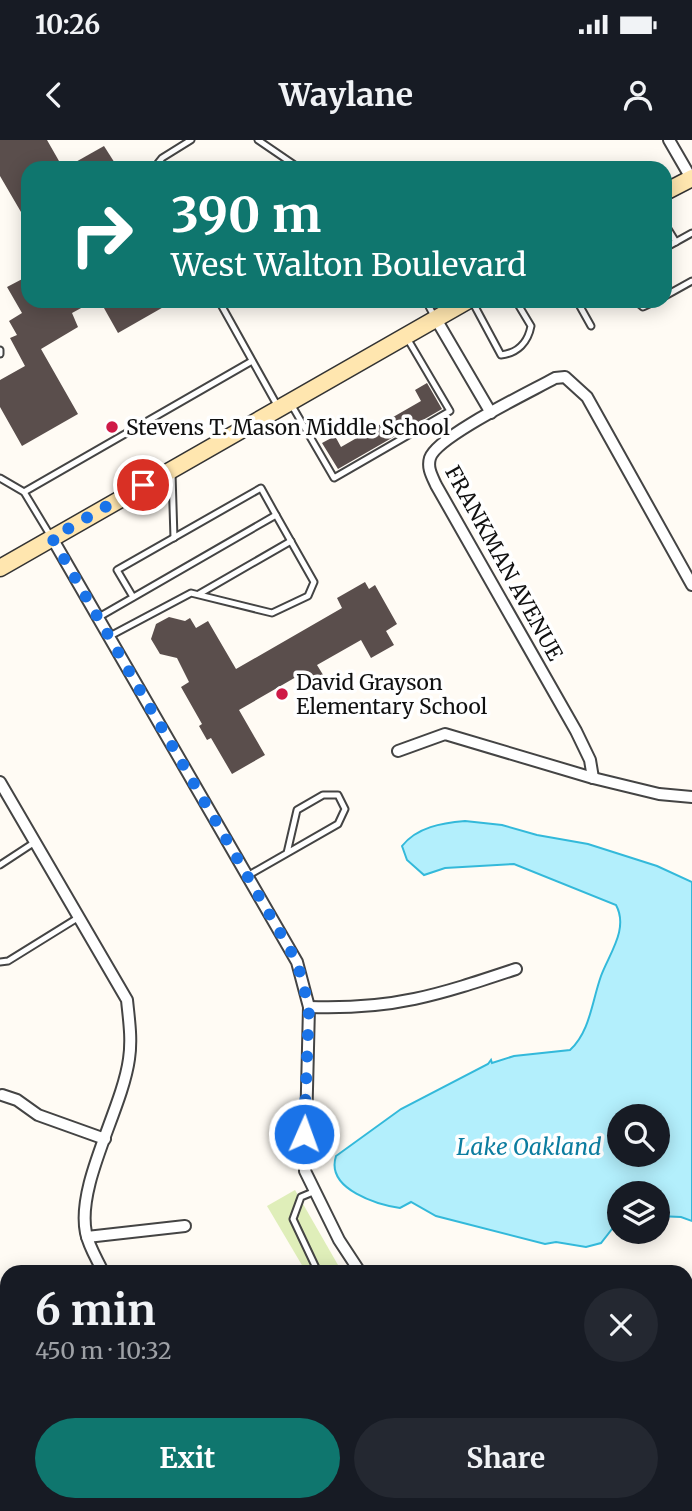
<!DOCTYPE html>
<meta charset="utf-8">
<style>
:root{--surface:#171b24;--page:#242831;--text:#f1f3f6;--muted:#9ea1a6;--accent:#0f766e}
body{margin:0;font-family:Merriweather,serif;background:var(--page);color:var(--text);height:100vh;display:flex;flex-direction:column;font-size:26px;white-space:nowrap}
*{box-sizing:border-box;margin:0}
p{font-size:23px;color:var(--muted)}
.icon{flex:none;width:38px;height:38px;fill:none;stroke:currentColor;stroke-width:2;stroke-linecap:round;stroke-linejoin:round}
.map{position:relative;flex:1;overflow:hidden}
.side{position:absolute;left:0px;top:1125px;width:693px;height:247px;display:flex;flex-direction:column;background:var(--surface);border-radius:21px 21px 0 0;box-shadow:0 4px 18px #0003}
.side>*{flex:none}
.guide{position:absolute;left:21px;top:21px;width:651px;height:147px;border-radius:21px;box-shadow:0 4px 18px #0003;background:#0f766e;color:#fff;overflow:hidden}
.fabs{position:absolute;left:607px;top:964px;display:grid;gap:14px}
.fabs a{display:grid;place-items:center;width:63px;height:63px;border-radius:50%;background:var(--surface);box-shadow:0 4px 18px #0003;font-size:35px}
.pin{position:absolute;display:grid;place-items:center;width:60px;height:60px;color:#fff;margin:-30px;border:4px solid #fff;border-radius:50%;box-shadow:0 2px 7px #0007}
.me{position:absolute;width:77px;margin:-38px;rotate:2deg;stroke-linejoin:round;filter:drop-shadow(0 0 5px #0008)}
.turn{display:flex;align-items:center;gap:24px;height:147px;padding:0 35px;font-size:32px}
.turn .icon{width:91px;height:91px;stroke-width:2.5}
.turn b{display:block;font-size:49px;line-height:60px}
.round{display:grid;place-items:center;flex:none;width:74px;height:74px;border-radius:37px;background:var(--page)}
.head{display:flex;align-items:center;justify-content:space-between;height:119px;padding:0 35px}
h1{font-size:42px;font-weight:700;line-height:52px}
.button{display:flex;gap:14px;margin-top:auto;padding:14px 35px}
.button a{flex:1;height:80px;border-radius:42px;background:var(--accent);color:#fff;font-size:28px;font-weight:700;line-height:80px;text-align:center}
.button a+a{background:var(--page);color:var(--text)}
.status{display:flex;justify-content:space-between;align-items:center;height:49px;padding:0 35px;background:var(--surface);direction:ltr}
.status svg{height:19px;fill:currentColor}
header{display:flex;justify-content:space-between;align-items:center;height:91px;padding:0 35px;background:var(--surface);font-size:32px;font-weight:700}
.map>svg:first-child{display:block}
.green{fill:#dfeeb9}
.water{fill:#b3effc;stroke:#33b9da;stroke-width:2;fill-rule:evenodd}
.building{fill:#5a4e4c}
.lines{fill:none;stroke-linecap:round;stroke-linejoin:round}
.service-casing{stroke:#444;stroke-width:9}
.minor-casing{stroke:#444;stroke-width:14}
.secondary-casing{stroke:#333;stroke-width:19}
.service{stroke:#fff;stroke-width:5}
.minor{stroke:#fff;stroke-width:10}
.secondary{stroke:#ffe6af;stroke-width:16}
.route{stroke:#1a73e8;stroke-width:12;stroke-dasharray:0 21.6}
.poi-dot{fill:#cf1a47;stroke:#fff;stroke-width:2.5}
.labels{text-anchor:middle;dominant-baseline:central;stroke-width:7;stroke-linejoin:round;paint-order:stroke}
.poi-label{font-size:21px;fill:#111;stroke:#fff;text-anchor:start}
.street-label{font-size:21px;fill:#111;stroke:#fff}
.water-label{font-size:23px;font-style:italic;fill:#0c7da0;stroke:#fff}
</style>
<div class="status"><b>10:26</b><svg viewBox="0 0 49 12"><path d="M0 12V9h3v3zM5 12V6h3v6zM10 12V3h3v9zM15 12V0h3v12zM26 1h20v11H26zM47 4h2v5h-2z"/></svg></div>
<header><svg class="icon" aria-label="back" viewBox="0 0 24 24"><path d="M15 5l-7 7 7 7"/></svg>Waylane<svg class="icon" aria-label="person" viewBox="0 0 24 24"><circle cx="12" cy="8" r="4"/><path d="M4 21q1-7 8-7t8 7"/></svg></header>
<div class="map">
<svg width="692" height="1371" viewBox="0 0 692 1371">
<rect width="100%" height="100%" fill="#fffbf4"/>
<path class="green" d="M295 1050 342 1132H306L267 1066Z"/>
<path class="water" d="M465 681 502 685 537 695 588 704 657 726 692 742V1081L681 1077 658 1076V1054H620L619 1080 601 1103 586 1107 556 1102 545 1104 436 1076 411 1062 400 1068C380 1065 325 1050 336 1016L401 969 488 924 491 920 492 923 514 916 570 910C590 892 592 861 601 836 609 814 629 789 616 765L514 724 445 728 424 735 407 720 402 706C417 687 442 683 465 681ZM620 976H658V1015H620Z"/>
<g class="building">
<path d="M0 0H47L63 28H28V84L0 36Z"/>
<path d="M104 6 118 28H65Z"/>
<path d="M28 136V161H94L72 173 78 187 41 209 78 274 22 306 0 267V240L25 226 10 198 17 195 9 181 22 173 7 147Z"/>
<path d="M100 161H174L118 193Z"/>
<path d="M427 243 442 269 338 329 322 303 335 296 341 307 421 261 415 250Z"/>
<path d="M365 442 369 449 375 445 397 484 386 491 394 505 371 518 361 500 317 525 325 538 310 546 303 533 239 570 265 615 232 634 211 598 207 600 199 586 202 584 181 547 189 542 177 518 160 514 151 499 156 484 169 477 185 481 190 478 196 488 208 481 236 529 342 468 337 458Z"/>
</g>
<g class="lines">
<defs>
<g id="service">
<path d="M258 0 299 28"/>
<path d="M154 28 162 18 191 0"/>
<path d="M665 84 676 102"/>
<path d="M665 108 692 93"/>
<path d="M665 156 692 141"/>
<path d="M219 161 277 265"/>
<path d="M426 161 434 176"/>
<path d="M472 161 501 215C518 213 528 202 531 186L516 161"/>
<path d="M577 161 591 186"/>
<path d="M636 161 643 167 656 161"/>
<path d="M0 210V214"/>
<path d="M291 264 334 338 450 271 407 198"/>
<path d="M172 334 174 398"/>
<path d="M0 338 24 352 50 395"/>
<path d="M24 352 252 221"/>
<path d="M199 454 291 401"/>
<path d="M133 457 117 430 261 348 276 375"/>
<path d="M99 477 276 375 314 442 308 456 272 473 191 453 110 496"/>
<path d="M0 725 35 702"/>
<path d="M249 735 338 684 345 669 338 655H323L297 670 287 713"/>
<path d="M0 822 8 821 79 777"/>
<path d="M313 1052 301 1057 293 1079 318 1132"/>
<path d="M454 1365 458 1371"/>
</g>
<g id="minor">
<path d="M669 0 691 38"/>
<path d="M436 179 491 273"/>
<path d="M52 398 297 822 309 867 305 1031 339 1100 360 1132"/>
<path d="M398 611 445 594 593 638 659 654 692 657"/>
<path d="M593 638 590 620 576 591 436 345C432 336 427 328 430 318 437 296 532 251 555 238L565 237 587 257 692 445"/>
<path d="M0 642 127 860C129 880 132 899 129 919 122 970 76 1044 86 1093 89 1107 97 1119 103 1132"/>
<path d="M309 867C393 870 438 855 516 829"/>
<path d="M2 955 17 960 38 975 105 999"/>
<path d="M87 1097 185 1086"/>
<path d="M686 1188 692 1191"/>
<path d="M0 1260 7 1273"/>
<path d="M54 1365 57 1371"/>
<path d="M248 1365 251 1371"/>
<path d="M553 1365 556 1371"/>
</g>
<g id="secondary">
<path d="M665 52 692 38"/>
<path d="M0 428 467 161"/>
</g>
</defs>
<use href="#service" class="service-casing"/>
<use href="#minor" class="minor-casing"/>
<use href="#secondary" class="secondary-casing"/>
<use href="#service" class="service"/>
<use href="#minor" class="minor"/>
<use href="#secondary" class="secondary"/>
</g>
<g class="lines">
<path class="route" d="M143 345 52 398 297 822 309 867 304 994"/>
</g>
<g class="poi-dot">
<circle cx="112" cy="287" r="7"/>
<circle cx="282" cy="554" r="7"/>
</g>
<g class="labels">
<g class="poi-label">
<text x="126" y="287">Stevens T. Mason Middle School</text>
<text x="296" y="542">David Grayson<tspan x="296" dy="24">Elementary School</tspan></text>
</g>
<g class="street-label">
<text transform="translate(504 423) rotate(61)">FRANKMAN AVENUE</text>
</g>
<g class="water-label">
<text x="529" y="1006">Lake Oakland</text>
</g>
</g>
</svg>
<div class="fabs">
<a><svg class="icon" aria-label="search" viewBox="0 0 24 24"><circle cx="10" cy="10" r="6"/><path d="M15 15l6 6"/></svg></a>
<a><svg class="icon" aria-label="layers" viewBox="0 0 24 24"><path d="M12 4l9 5-9 5-9-5zM3 14l9 5 9-5"/></svg></a>
</div>
<div class="pin" style="left:143px;top:345px;background:#d93025"><svg class="icon" aria-label="arrive" viewBox="0 0 24 24"><path d="M6 21V4h12l-3 4 3 4H6"/></svg></div>
<svg class="me" style="left:304px;top:994px" viewBox="-20 -20 40 40"><circle r="17" fill="#1a73e8" stroke="#fff" stroke-width="3"/><path d="M0-11L8 9 0 5-8 9z" fill="#fff"/></svg>
<div class="guide">
<div class="turn"><svg class="icon" aria-label="right" viewBox="0 0 24 24"><path d="M7 20v-9h11M14 6l5 5-5 5"/></svg><div><b>390 m</b>West Walton Boulevard</div></div>
</div>
<section class="side">
<div class="head"><div><h1>6 min</h1><p>450 m · 10:32</p></div><a class="round"><svg class="icon" aria-label="close" viewBox="0 0 24 24"><path d="M6 6l12 12M18 6L6 18"/></svg></a></div>
<div class="button"><a>Exit</a><a>Share</a></div>
</section>
</div>
